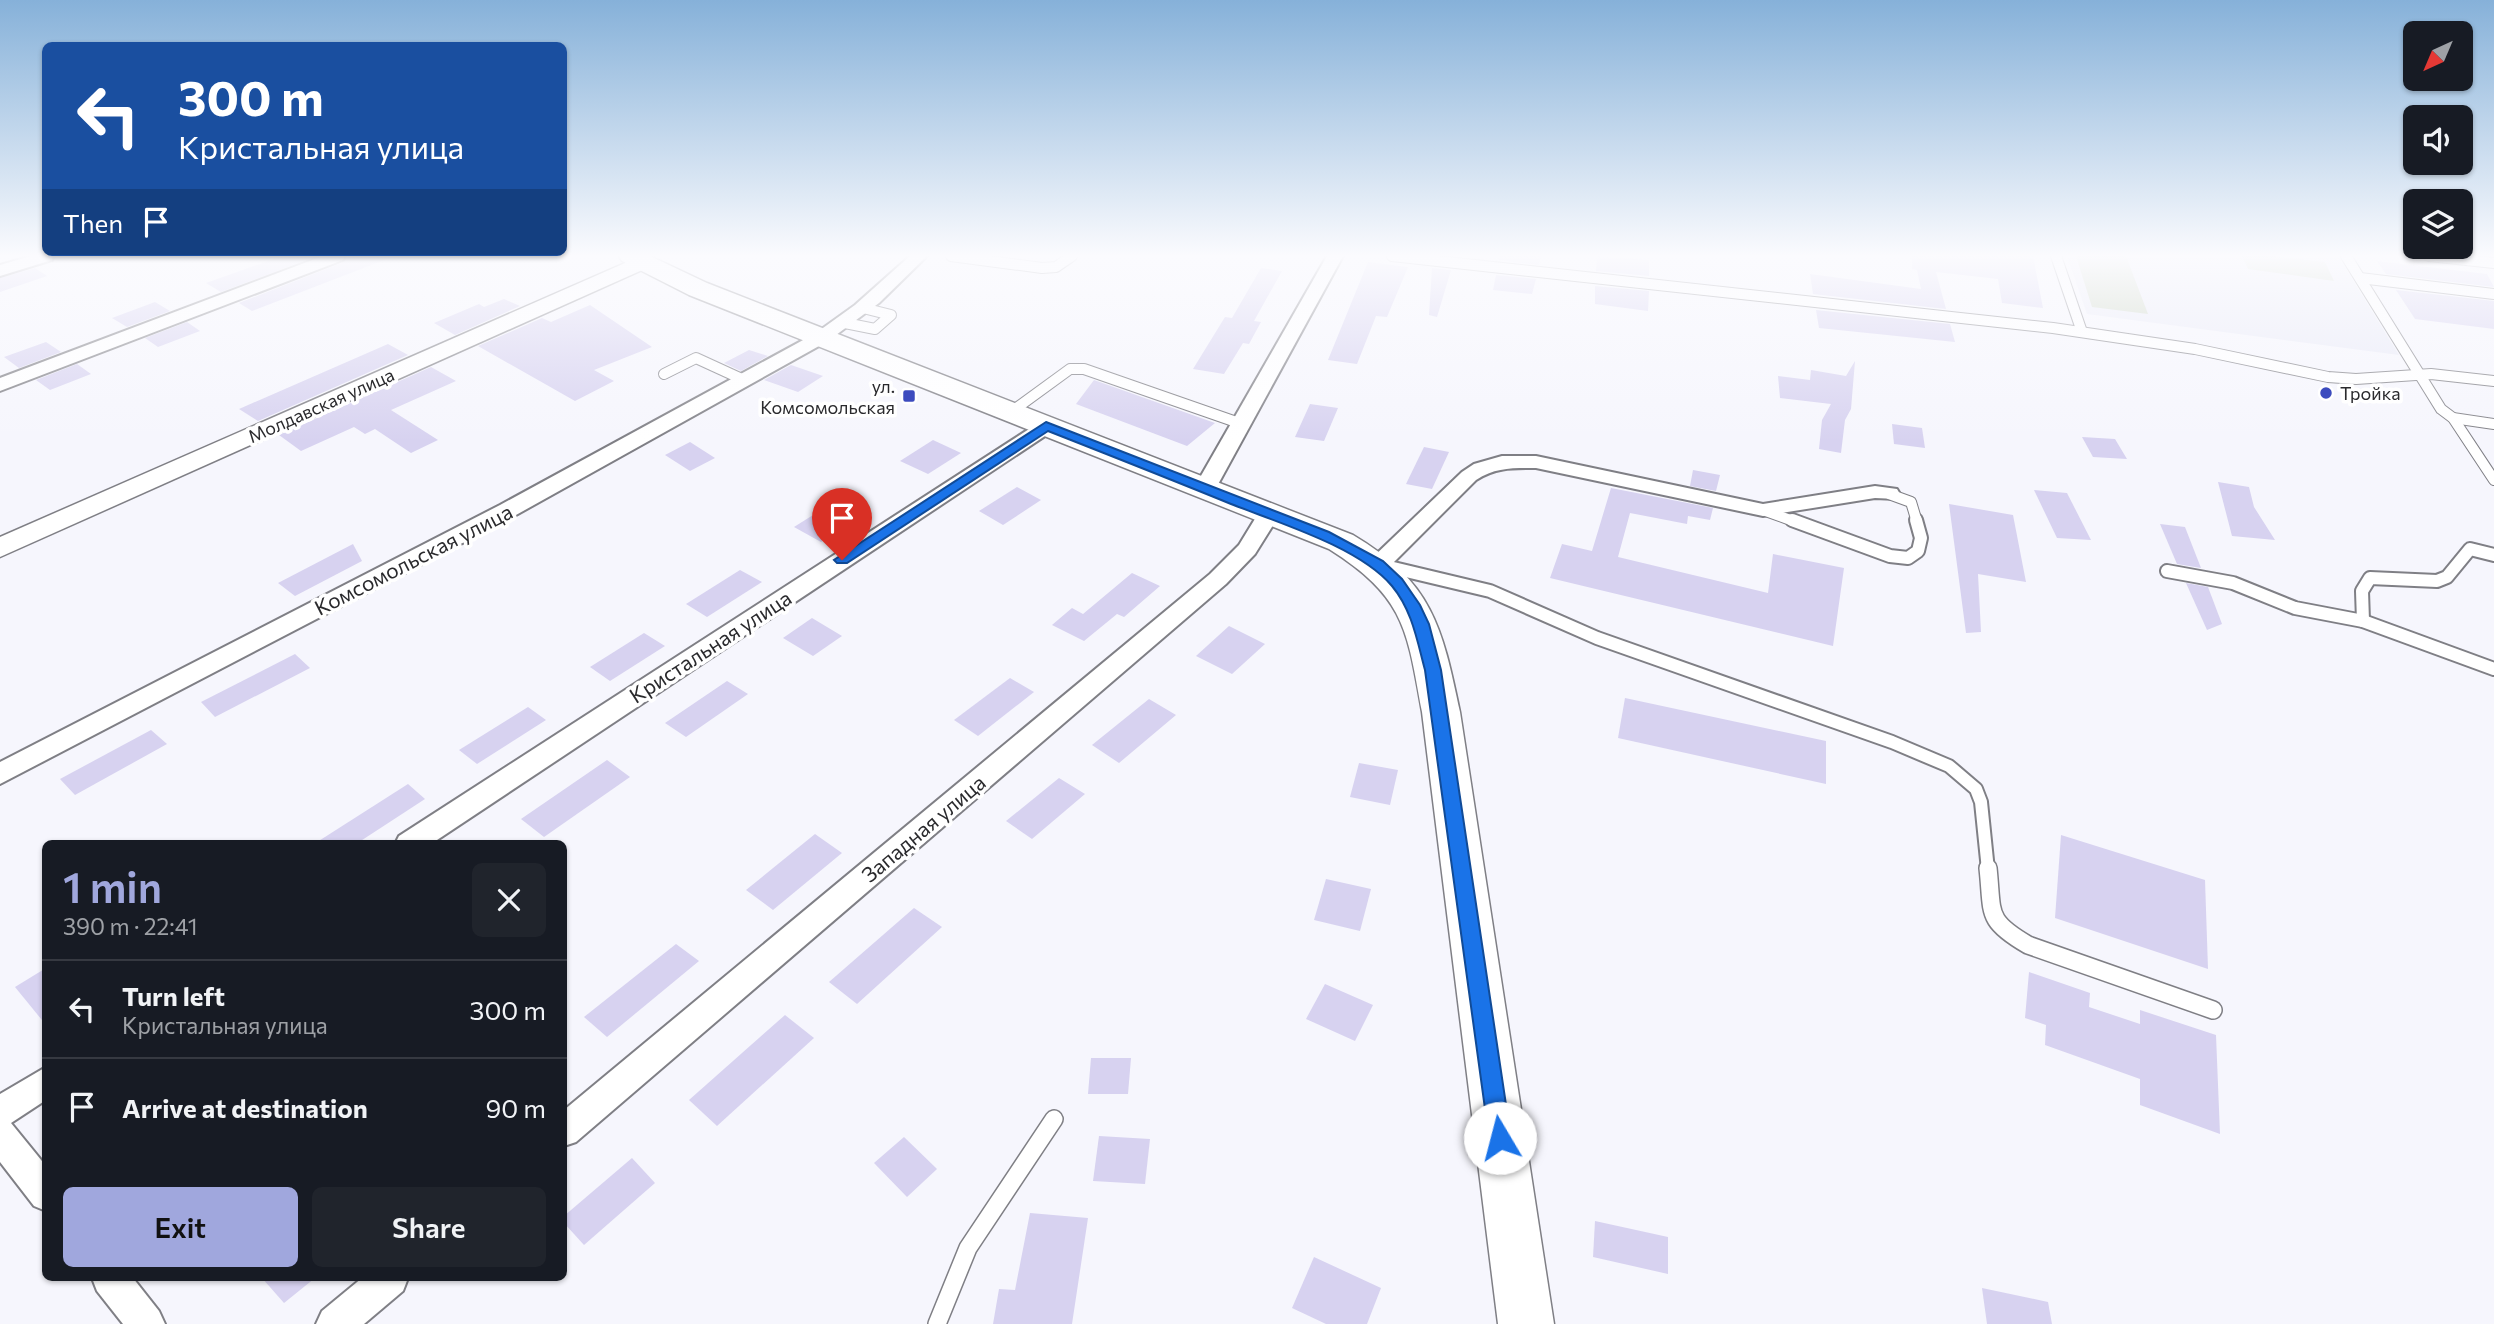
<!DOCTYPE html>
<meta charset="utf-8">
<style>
:root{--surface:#171b24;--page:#20242c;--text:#f1f3f6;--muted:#9ea1a6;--line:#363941;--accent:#a0a7dd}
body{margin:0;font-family:Commissioner,sans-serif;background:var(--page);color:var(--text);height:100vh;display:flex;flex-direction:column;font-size:26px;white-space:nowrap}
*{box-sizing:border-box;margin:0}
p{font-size:23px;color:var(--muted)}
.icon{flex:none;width:38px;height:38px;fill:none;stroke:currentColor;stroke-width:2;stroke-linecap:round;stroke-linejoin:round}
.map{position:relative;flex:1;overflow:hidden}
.details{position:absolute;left:42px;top:840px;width:525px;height:441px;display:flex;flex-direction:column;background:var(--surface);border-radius:10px;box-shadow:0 2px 5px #0004}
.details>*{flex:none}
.guide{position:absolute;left:42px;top:42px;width:525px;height:214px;border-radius:10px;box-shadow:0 2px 5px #0004;background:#1a4fa0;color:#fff;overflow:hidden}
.needle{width:46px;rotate:224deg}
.fabs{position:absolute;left:2403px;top:21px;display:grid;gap:14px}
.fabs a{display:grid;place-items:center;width:70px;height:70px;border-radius:10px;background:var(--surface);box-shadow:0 2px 5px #0004;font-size:35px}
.pin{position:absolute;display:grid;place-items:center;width:60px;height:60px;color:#fff;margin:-72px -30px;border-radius:50% 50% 50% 0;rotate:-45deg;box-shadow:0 0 7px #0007}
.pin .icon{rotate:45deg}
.me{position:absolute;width:77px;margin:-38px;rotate:352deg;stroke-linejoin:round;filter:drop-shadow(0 0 5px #0008)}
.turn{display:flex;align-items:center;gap:24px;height:147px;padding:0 21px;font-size:32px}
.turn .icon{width:91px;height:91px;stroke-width:2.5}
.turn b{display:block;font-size:49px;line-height:60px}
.then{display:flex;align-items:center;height:66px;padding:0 21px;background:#0003;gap:14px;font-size:26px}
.round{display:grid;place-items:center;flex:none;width:74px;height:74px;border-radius:10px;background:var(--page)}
.headline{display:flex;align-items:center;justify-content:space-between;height:119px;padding:0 21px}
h1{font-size:42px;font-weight:600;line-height:52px;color:var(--accent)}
.cta{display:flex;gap:14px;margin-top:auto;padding:14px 21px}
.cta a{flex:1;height:80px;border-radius:10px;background:var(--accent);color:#111;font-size:28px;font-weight:600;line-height:80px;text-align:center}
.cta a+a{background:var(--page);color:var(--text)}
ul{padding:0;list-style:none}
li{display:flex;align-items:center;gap:21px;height:98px;padding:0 21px;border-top:2px solid var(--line)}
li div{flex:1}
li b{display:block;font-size:26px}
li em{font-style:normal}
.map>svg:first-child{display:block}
.built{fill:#e9eaf7}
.green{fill:#c9d3bf}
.building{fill:#d7d2f0}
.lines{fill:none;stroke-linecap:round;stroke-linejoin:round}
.service-far2-casing{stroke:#7f7f85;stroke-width:12}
.service-far1-casing{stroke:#7f7f85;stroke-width:16}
.service-casing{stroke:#7f7f85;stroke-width:20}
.minor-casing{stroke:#7f7f85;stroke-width:4}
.tertiary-casing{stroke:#7f7f85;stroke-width:3}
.secondary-casing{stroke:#7f7f85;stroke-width:3}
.service-far2{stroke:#fff;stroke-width:10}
.service-far1{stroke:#fff;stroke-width:12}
.service{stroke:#fff;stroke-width:17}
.minor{fill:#fff;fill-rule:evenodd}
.tertiary{fill:#fff;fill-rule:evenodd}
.secondary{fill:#fff;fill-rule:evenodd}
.route{fill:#1a73e8;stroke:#114b97;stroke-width:2}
.poi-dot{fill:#3c4bbe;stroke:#fff;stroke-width:2.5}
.labels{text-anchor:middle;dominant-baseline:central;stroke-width:7;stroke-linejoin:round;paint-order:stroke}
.far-poi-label{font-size:18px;fill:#2a2a2d;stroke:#fff;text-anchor:end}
.far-street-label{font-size:18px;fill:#2a2a2d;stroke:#fff}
.street-label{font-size:21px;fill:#2a2a2d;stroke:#fff}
</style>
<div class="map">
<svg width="2494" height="1324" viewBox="0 0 2494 1324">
<rect width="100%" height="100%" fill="#f6f6fd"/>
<path class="built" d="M2067 256H2338L2399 355 2087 314Z"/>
<g class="green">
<path d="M2076 256H2126L2148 314 2092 307Z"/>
<path d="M2242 256H2273L2325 262 2334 281 2248 269Z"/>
</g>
<g class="building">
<path d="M282 256H317L221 292 206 283Z"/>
<path d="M348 256 392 257 252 311 239 303 344 262Z"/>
<path d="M1499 256H1541L1539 265 1499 260Z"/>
<path d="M1597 256 1649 260V276L1596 271Z"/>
<path d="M1912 256H2033L2043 308 2002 303 1998 279 1936 272 1946 309 1813 294 1810 274 1921 289 1917 270 1912 269Z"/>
<path d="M2377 261 2487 274 2494 287 2386 274Z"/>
<path d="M1368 262 1408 267 1387 317 1376 316 1357 364 1328 360Z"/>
<path d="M35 268 47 276 0 292V278Z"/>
<path d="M1261 268 1282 271 1254 321 1261 322 1249 344 1243 343 1224 374 1193 369 1225 317 1232 318Z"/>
<path d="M1432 268 1451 270 1437 317 1429 315Z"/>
<path d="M1496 275 1536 279 1532 294 1493 290Z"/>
<path d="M1595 286 1649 291 1648 311 1595 304Z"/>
<path d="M2396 290 2494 301V329L2415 319Z"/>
<path d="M504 299 520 306 455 335 434 323 479 304 484 307Z"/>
<path d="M155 302 170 311 127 327 112 318Z"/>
<path d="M590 305 652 347 594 370 614 381 575 401 478 346 542 318 551 322Z"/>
<path d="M1816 310 1950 324 1955 342 1819 328Z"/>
<path d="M187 322 200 331 158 347 145 338Z"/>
<path d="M46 342 61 352 19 368 4 357Z"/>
<path d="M388 344 408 355 258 421 239 409Z"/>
<path d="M749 350 768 356 741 371 724 363Z"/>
<path d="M1855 361 1851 409 1845 420 1841 453 1819 449 1822 420 1831 404 1780 398 1778 376 1810 380 1811 370 1846 376Z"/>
<path d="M77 364 91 374 50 390 36 380Z"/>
<path d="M791 365 823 376 798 392 764 380Z"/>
<path d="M431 367 456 381 391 410 438 440 411 453 375 429 365 434 354 427 301 451 279 435Z"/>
<path d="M1094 380 1215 423 1187 446 1076 404Z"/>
<path d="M1310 404 1338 408 1324 441 1295 437Z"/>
<path d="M1892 424 1922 428 1925 448 1894 444Z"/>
<path d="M2082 437 2115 439 2127 459 2093 457Z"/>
<path d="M933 440 961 453 928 474 900 461Z"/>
<path d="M690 442 715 458 690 471 665 455Z"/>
<path d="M1424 447 1449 452 1432 489 1406 484Z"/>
<path d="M1693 470 1720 475 1716 491 1690 486Z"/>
<path d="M2218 482 2249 487 2254 507 2275 540 2232 536Z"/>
<path d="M1017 487 1041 500 1003 525 979 511Z"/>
<path d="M1611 488 1713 508 1710 520 1688 516 1687 524 1630 513 1618 557 1768 593 1773 554 1844 568 1833 646 1550 578 1562 544 1592 551Z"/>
<path d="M2034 490 2067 493 2091 540 2057 538Z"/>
<path d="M837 500 864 514 821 542 794 527Z"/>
<path d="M1949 504 2013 515 2026 582 1978 574 1981 632 1966 633Z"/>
<path d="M2160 524 2185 527 2201 568 2177 564Z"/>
<path d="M353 544 362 561 295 596 278 583Z"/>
<path d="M740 570 762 582 707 617 686 604Z"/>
<path d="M1132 573 1160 586 1124 617 1117 614 1084 641 1052 625 1072 608 1083 614Z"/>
<path d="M2186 583 2208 587 2222 624 2207 630Z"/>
<path d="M812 618 842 636 813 656 783 638Z"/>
<path d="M1229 626 1265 644 1232 674 1196 656Z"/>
<path d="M644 633 665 646 610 681 590 667Z"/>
<path d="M295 654 310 668 215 717 201 702Z"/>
<path d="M1010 678 1034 692 978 736 954 720Z"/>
<path d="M727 681 748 694 686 737 665 723Z"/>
<path d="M1625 698 1826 741V784L1618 738Z"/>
<path d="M1149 699 1176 715 1119 763 1092 745Z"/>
<path d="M528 707 546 720 477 764 459 750Z"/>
<path d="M151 730 167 744 75 795 60 779Z"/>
<path d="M607 760 630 777 544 837 521 819Z"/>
<path d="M1359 763 1398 770 1390 805 1350 797Z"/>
<path d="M1059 778 1085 794 1032 839 1006 821Z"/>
<path d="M408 784 425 799 356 844H314Z"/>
<path d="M815 834 842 853 773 910 746 890Z"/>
<path d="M2061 835 2205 880 2208 969 2055 918Z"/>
<path d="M1326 879 1371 889 1360 931 1314 920Z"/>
<path d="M914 908 942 927 857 1004 829 982Z"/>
<path d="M676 944 699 961 607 1037 584 1017Z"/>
<path d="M46 968V1025L15 987Z"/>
<path d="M2029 972 2090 993 2089 1007 2140 1024V1010L2216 1035 2220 1134 2140 1105V1079L2045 1045 2046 1025 2025 1018Z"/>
<path d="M1325 984 1373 1005 1355 1041 1306 1019Z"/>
<path d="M785 1015 814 1038 717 1126 689 1100Z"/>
<path d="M1091 1058H1131L1128 1094H1088Z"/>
<path d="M1099 1136 1150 1139 1145 1184 1093 1181Z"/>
<path d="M904 1137 937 1169 907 1197 874 1163Z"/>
<path d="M632 1158 655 1183 584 1245 564 1223V1216Z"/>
<path d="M1030 1213 1088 1218 1072 1324H993L999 1289 1015 1290Z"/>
<path d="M1595 1221 1668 1237V1274L1593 1257Z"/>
<path d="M1314 1257 1381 1288 1367 1324H1326L1292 1308Z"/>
<path d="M262 1278H315L284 1303Z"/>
<path d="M1982 1288 2048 1302 2052 1324H1987Z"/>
</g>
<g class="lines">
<defs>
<g id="service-far2">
<path d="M951 256 1042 268 1056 267 1072 256"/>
<path d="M1392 256 2053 328 2195 349 2328 377 2356 379 2431 374 2494 381"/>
<path d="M2056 256 2082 332"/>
<path d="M2346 256 2441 409 2453 418 2494 480"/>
<path d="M2429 256 2494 263"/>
<path d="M2360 278 2494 294"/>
<path d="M845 323 875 329 891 315 863 308"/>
<path d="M664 374 696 358 744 380"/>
<path d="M1011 412 1070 369H1084L1242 424"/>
<path d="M2453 418 2494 424"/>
<path d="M1889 494 1911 502 1917 522"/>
<path d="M1763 510 1796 522"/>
</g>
<g id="service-far1">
<path d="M1792 520 1890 556 1908 558 1918 551 1921 538 1916 520"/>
<path d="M1385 566 1490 591 1597 638 1892 742 1949 766 1976 789 1981 802 1988 870"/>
<path d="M2167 571 2233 583 2295 608 2363 621 2494 669"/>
<path d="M2363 621 2362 591 2370 578 2437 581 2447 577 2470 549 2494 555"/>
</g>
<g id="service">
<path d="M1988 868C1993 914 1985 920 2028 945L2213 1010"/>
<path d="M937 1324 968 1248 1054 1119"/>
</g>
<g id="minor">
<path d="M31 256H54L52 260 0 276V265Z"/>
<path d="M323 256H345L343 260 0 391V378Z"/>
<path d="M910 256H927L879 303 828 341 516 515 0 784V762L500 505 816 333 855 305Z"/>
<path d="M1327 256H1343L1216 488 1212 492H1198L1194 488Z"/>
<path d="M1047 420 1054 422 1057 426 1054 430 431 844H395L399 836 1040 422Z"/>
<path d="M1502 456H1536L1763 504 1875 486 1897 489 1900 494 1897 499 1875 498 1763 516 1536 468C1513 468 1496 467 1476 480L1386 570H1370L1367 565 1370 560 1462 472 1474 464Z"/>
<path d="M1269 507 1277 509 1280 514 1255 554 1226 584 576 1142 564 1146V1110L1210 574 1239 545 1261 509Z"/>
<path d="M46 1067V1100L11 1123 46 1166V1211L34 1206 0 1162V1094Z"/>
<path d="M92 1278H133L159 1311 165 1324H123L97 1291Z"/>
<path d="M362 1278H408L403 1291 364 1324H316L322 1311Z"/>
</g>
<path id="tertiary" d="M641 256 649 257 652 262 649 267 0 557V537Z"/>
<path id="secondary" d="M619 256H650L707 283 1353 535C1432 582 1442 626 1460 712L1554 1324H1498L1422 712C1407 629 1405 597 1329 549L689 295 622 261Z"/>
</defs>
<use href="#service-far2" class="service-far2-casing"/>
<use href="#service-far1" class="service-far1-casing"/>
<use href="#service" class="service-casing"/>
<use href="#minor" class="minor-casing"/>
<use href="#tertiary" class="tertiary-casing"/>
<use href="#secondary" class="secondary-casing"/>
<use href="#service-far2" class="service-far2"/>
<use href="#service-far1" class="service-far1"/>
<use href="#service" class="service"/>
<use href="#minor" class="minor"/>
<use href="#tertiary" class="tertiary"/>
<use href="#secondary" class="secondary"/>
</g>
<linearGradient id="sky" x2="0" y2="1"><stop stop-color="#86b1d9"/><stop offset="0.58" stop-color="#fbfbfe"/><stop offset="1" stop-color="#fbfbfe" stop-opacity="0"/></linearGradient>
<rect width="2494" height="441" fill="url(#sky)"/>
<path class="route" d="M1046 422 1329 532 1383 561 1402 579 1420 605 1429 624 1441 670 1511 1138 1507 1145 1500 1148 1492 1145 1489 1138 1425 670C1417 640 1412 610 1392 586 1359 547 1279 523 1231 504 1170 479 1109 455 1048 431L847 563H837L834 560Z"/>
<g class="poi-dot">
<circle cx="2326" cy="393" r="7"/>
<rect x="902" y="389" width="14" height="14" rx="3.5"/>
</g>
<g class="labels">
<g class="far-poi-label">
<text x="895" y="386">ул.<tspan x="895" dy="21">Комсомольская</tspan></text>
<text x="2340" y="393" text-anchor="start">Тройка</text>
</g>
<g class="far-street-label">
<text transform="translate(321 405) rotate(-24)">Молдавская улица</text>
</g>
<g class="street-label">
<text transform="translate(413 559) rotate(-27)">Комсомольская улица</text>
<text transform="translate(710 646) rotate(-33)">Кристальная улица</text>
<text transform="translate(923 828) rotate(-40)">Западная улица</text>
</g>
</g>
</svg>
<div class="fabs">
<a><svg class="needle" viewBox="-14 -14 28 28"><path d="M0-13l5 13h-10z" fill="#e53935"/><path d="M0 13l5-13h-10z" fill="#9ea1a6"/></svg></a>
<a><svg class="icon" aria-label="sound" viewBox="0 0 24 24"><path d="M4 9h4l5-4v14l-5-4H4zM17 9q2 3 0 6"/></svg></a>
<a><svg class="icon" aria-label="layers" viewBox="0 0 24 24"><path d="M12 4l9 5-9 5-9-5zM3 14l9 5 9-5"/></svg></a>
</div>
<div class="pin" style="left:842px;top:560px;background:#d93025"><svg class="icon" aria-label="arrive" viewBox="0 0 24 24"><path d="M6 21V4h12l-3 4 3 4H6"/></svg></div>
<svg class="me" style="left:1500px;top:1138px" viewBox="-20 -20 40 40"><circle r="19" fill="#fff"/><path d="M0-13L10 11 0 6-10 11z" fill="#1a73e8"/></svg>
<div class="guide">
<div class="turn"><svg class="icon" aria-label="left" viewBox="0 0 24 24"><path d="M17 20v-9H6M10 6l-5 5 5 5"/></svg><div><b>300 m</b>Кристальная улица</div></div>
<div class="then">Then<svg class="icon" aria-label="arrive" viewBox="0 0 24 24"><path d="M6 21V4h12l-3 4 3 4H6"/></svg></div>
</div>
<section class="details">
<div class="headline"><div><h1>1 min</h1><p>390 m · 22:41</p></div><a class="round"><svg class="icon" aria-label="close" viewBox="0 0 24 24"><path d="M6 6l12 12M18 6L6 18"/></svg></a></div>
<ul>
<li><svg class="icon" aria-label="left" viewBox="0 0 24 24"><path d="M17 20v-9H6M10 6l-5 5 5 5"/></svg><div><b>Turn left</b><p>Кристальная улица</p></div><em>300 m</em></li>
<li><svg class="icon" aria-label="arrive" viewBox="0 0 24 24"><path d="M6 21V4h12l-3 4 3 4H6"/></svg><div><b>Arrive at destination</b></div><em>90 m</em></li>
</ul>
<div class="cta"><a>Exit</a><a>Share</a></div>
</section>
</div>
